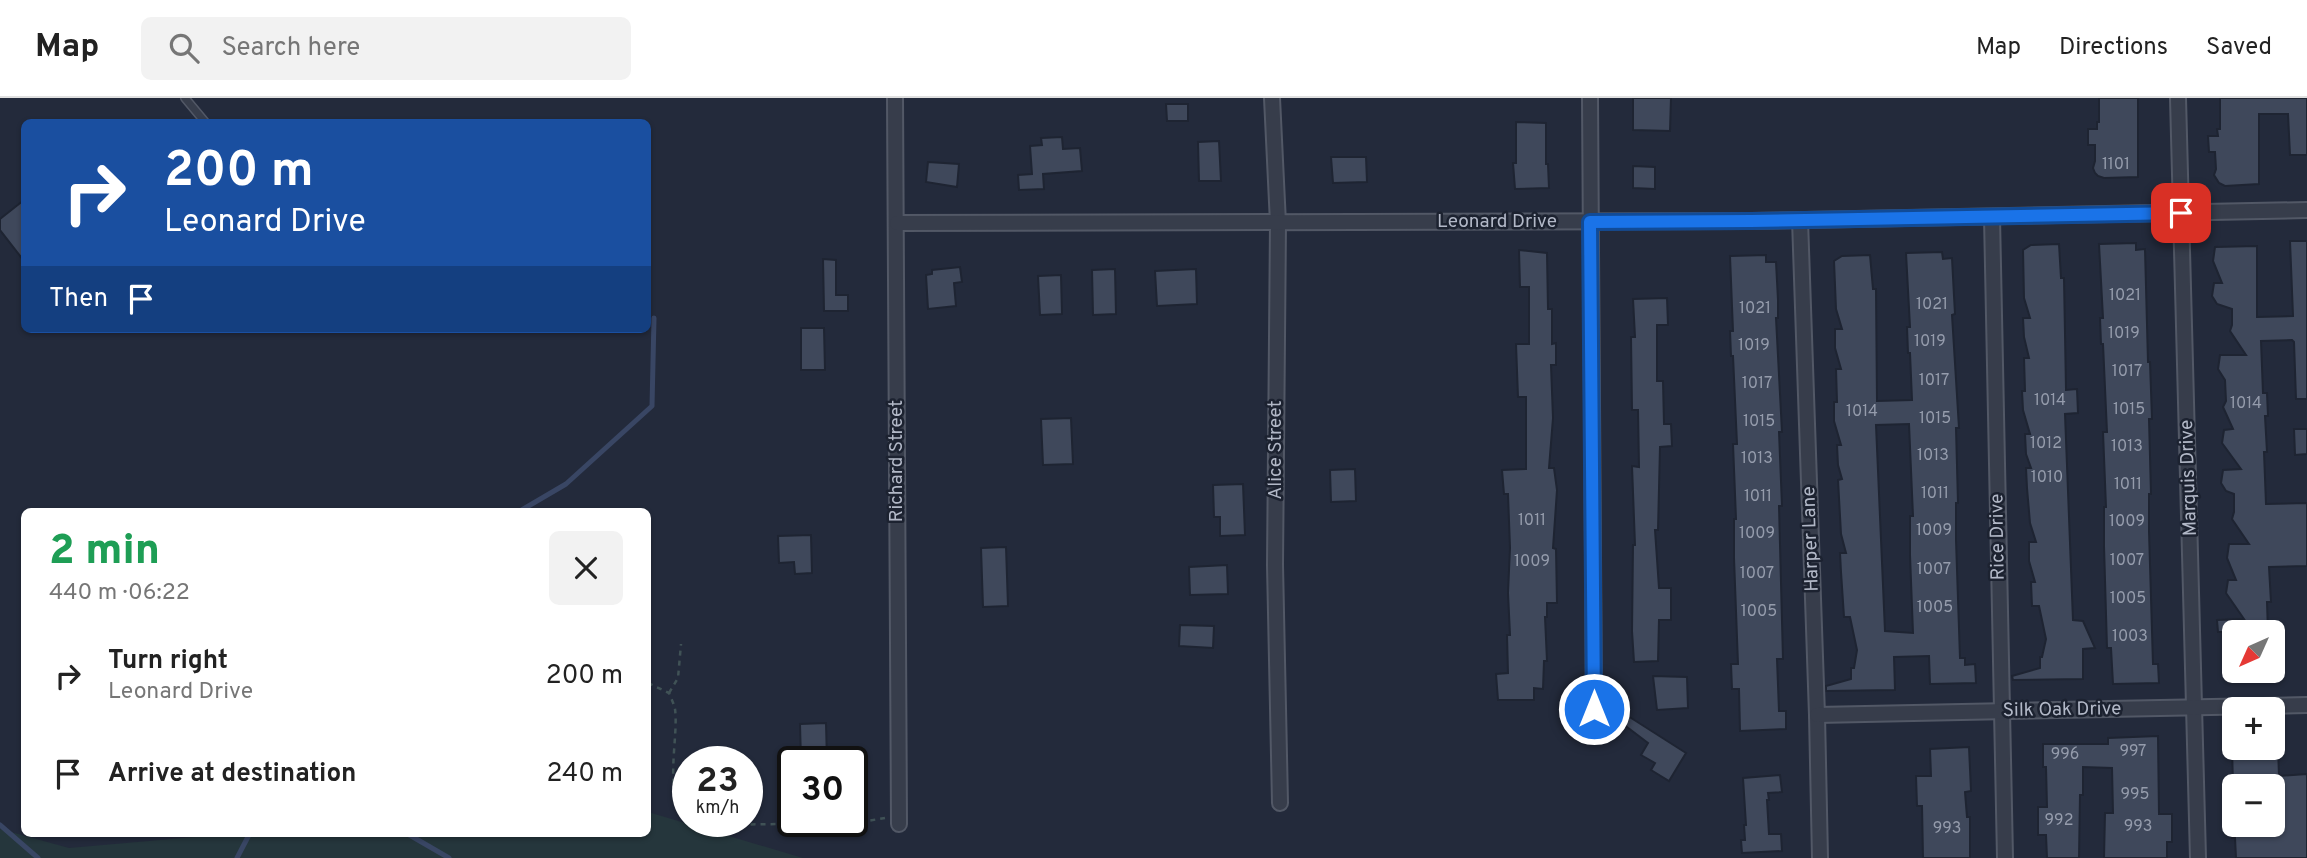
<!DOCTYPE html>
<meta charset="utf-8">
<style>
:root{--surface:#fff;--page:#f2f2f2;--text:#222;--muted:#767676;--line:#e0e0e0}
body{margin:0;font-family:Overpass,sans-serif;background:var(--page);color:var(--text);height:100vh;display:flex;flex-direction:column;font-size:26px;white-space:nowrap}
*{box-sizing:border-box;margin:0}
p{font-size:23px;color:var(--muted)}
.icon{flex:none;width:38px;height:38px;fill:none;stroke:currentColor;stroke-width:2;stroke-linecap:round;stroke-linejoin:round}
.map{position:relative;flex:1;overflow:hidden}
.side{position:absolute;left:21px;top:410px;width:630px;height:329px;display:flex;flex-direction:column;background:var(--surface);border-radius:10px;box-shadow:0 2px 5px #0004}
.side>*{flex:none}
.guide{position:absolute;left:21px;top:21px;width:630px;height:214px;border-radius:10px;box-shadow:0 2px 5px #0004;background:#1a4fa0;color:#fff;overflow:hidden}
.needle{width:46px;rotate:225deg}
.buttons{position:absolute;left:2222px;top:522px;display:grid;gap:14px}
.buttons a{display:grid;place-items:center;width:63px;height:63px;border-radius:10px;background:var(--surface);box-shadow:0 2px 5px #0004;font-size:35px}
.speed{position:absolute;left:672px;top:648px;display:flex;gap:14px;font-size:35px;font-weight:700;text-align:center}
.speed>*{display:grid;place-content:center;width:91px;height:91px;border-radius:50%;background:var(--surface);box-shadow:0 2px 5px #0004;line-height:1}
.speed small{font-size:18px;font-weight:400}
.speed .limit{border:4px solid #111;border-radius:10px;background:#fff;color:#111}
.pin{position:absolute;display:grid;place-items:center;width:60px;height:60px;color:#fff;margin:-30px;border-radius:14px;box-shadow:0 4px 10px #0006}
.me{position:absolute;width:77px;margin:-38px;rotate:0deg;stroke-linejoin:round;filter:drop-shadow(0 0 5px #0008)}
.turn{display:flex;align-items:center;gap:24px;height:147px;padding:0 28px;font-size:32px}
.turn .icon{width:91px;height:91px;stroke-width:2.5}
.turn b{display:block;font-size:49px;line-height:60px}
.then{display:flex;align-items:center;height:66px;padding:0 28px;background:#0003;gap:14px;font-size:26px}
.round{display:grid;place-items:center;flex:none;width:74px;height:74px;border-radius:10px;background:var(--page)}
.overview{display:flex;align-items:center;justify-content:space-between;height:119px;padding:0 28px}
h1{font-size:42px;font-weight:800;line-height:52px;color:#1e9e55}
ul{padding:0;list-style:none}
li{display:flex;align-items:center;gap:21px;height:98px;padding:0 28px}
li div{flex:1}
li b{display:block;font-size:26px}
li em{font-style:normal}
header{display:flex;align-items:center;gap:42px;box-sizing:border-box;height:98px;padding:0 35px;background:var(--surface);border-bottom:2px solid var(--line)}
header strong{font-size:33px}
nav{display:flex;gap:38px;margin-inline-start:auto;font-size:24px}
.search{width:490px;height:63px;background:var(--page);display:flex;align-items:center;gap:18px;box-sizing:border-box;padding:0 24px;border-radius:10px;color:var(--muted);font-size:26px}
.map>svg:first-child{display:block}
.green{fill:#25363c}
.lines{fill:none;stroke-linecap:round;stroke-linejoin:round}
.stream{stroke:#394664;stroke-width:5}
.building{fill:#3f485b;stroke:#1e2432;stroke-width:2;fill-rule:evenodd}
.service-casing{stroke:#525866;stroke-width:10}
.minor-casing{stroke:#525866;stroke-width:18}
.path{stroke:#405256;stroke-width:2.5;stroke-dasharray:5 5;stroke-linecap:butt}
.service{stroke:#373d4b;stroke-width:7}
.minor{stroke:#373d4b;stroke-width:14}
.route-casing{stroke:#114b97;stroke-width:18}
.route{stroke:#1a73e8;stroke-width:12}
.labels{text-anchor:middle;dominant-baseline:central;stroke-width:5;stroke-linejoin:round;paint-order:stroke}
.number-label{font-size:16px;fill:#959cac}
.street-label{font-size:19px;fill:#b2b8c7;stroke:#1c2230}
</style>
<header>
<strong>Map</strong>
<div class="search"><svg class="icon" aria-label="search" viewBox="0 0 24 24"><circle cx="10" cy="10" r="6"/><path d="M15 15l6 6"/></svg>Search here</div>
<nav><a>Map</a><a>Directions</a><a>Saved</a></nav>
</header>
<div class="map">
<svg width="2307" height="760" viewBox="0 0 2307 760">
<rect width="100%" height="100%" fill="#232a3b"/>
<path class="green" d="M648 714 803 760H0V731L69 750 240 735H648Z"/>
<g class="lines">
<g class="stream">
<path d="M520 413 566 386 652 308 654 220"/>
<path d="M0 727 38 760"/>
<path d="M406 735 449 760"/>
<path d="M237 760 250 735"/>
</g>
</g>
<g class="building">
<path d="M1633 0H1671L1670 33 1633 32Z"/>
<path d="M2099 0H2138V79L2104 80 2098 78 2095 75 2093 70 2095 63V47H2088V31H2097V24H2099Z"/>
<path d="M2220 0H2307V57H2290L2288 16H2259V86L2225 88 2219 85 2214 77 2216 71 2215 54H2209L2208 38H2218L2217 31H2220Z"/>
<path d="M1166 6H1188V23H1167Z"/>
<path d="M1516 24 1546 25V66H1548L1549 90 1515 91 1513 65H1516Z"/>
<path d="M1062 39 1063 51 1080 50 1082 73 1043 76 1044 91 1019 92 1018 77 1032 76 1030 48 1042 47 1041 40Z"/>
<path d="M1219 43 1221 83H1199L1198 44Z"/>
<path d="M1331 59H1366L1367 84 1333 85Z"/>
<path d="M928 64 959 66 957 89 926 84Z"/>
<path d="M1633 68 1655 69V91L1633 90Z"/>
<path d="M24 102V163L0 132V121Z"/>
<path d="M2290 143H2307V301H2296L2294 244 2292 242 2261 243 2263 295H2267L2268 318H2265L2267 354H2264L2266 406 2307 405V468L2269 469 2271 504H2267L2268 534H2218L2217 522 2244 521 2226 495 2228 482H2236L2227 460 2229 446H2249L2232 421 2234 414V396L2226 393 2221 385 2223 372 2241 371 2222 345 2224 332 2233 331 2223 309 2226 303 2225 282 2218 271 2220 257H2246L2230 233 2232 227V211L2217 206 2212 198 2214 185H2222L2213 163 2215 149 2257 148V219L2293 218Z"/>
<path d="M2136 145V152L2145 151 2148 264H2150L2152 321H2149L2151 396H2149V433L2153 566H2158L2159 585 2113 586 2111 550H2107L2104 448V409H2106L2103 334H2107L2103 246H2101L2100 220H2103L2099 146Z"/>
<path d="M2059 146 2061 180H2064L2066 292 2077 291 2078 315 2065 316 2073 522 2083 523 2095 550 2083 551V581L2013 582 2012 578 2040 570V559H2042L2046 541 2039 508H2032L2031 484H2035L2029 463V444H2036L2030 425 2027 390 2026 370H2031L2026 356 2025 336H2030L2023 312 2022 293H2025L2024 260H2029L2024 239 2023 220H2030L2024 200 2023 152 2031 147Z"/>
<path d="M1519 152 1547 155 1548 211H1552V246L1556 245V267H1551L1553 320 1549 370H1554L1557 392 1553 450 1556 451 1557 505H1547V519H1545L1547 563H1544L1543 591 1534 590V602H1498L1496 576 1508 575 1507 537H1510L1508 495 1510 450 1508 396H1504L1502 372 1526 371V299H1518L1516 246H1529V189H1520Z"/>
<path d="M1942 154 1943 161 1952 160 1954 198 1955 216 1952 217 1959 330H1956L1958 405H1956V442L1960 560H1965V567L1975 566 1976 585 1930 586 1929 558 1894 559 1895 592 1826 593V588L1851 581V570H1854L1857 552 1850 519H1844L1841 474 1840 455H1846L1841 436 1838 382 1842 381 1838 367 1837 347H1841L1834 323V304H1837L1836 271H1841L1835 250V231H1842L1836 211 1834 163 1842 158 1870 157 1873 191H1876L1877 303 1912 302 1910 255H1908L1907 229H1910L1906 155ZM1909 326 1913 418H1910V457L1913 535 1885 533 1876 327Z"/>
<path d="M1766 157V164H1776L1778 202V220H1776L1782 334H1779L1782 408H1779L1783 561H1777L1779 613H1786V631L1740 633 1739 591H1732L1731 566H1738L1734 460V421H1736L1733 346H1737L1733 258H1731L1730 233H1733L1730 158Z"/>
<path d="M823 161 836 162V197H848V213H824Z"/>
<path d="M960 169 962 184 954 185 956 208 928 211 926 177 932 176V172Z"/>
<path d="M1115 171 1116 216 1093 217 1092 172Z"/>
<path d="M1196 171 1197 206 1157 208 1155 173Z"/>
<path d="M1061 177 1062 216 1040 217 1038 178Z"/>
<path d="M1667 200 1668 227H1657V283H1663L1664 326H1671L1672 348 1660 349 1658 432H1655L1659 490H1671V522H1659L1658 563 1634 564 1632 533 1633 447H1635L1632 368 1639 369 1638 312H1632L1631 239H1635L1633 201Z"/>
<path d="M801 230H824L825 272H801Z"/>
<path d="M1071 320 1073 366 1043 367 1041 321Z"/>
<path d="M2294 331H2307V356L2295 357Z"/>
<path d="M1355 371 1356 403 1331 404 1330 372Z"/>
<path d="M1243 386 1245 437 1220 438V419H1214L1213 387Z"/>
<path d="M811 437 812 475 795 476 794 464 779 465 778 438Z"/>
<path d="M1006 449 1008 508 983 509 981 450Z"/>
<path d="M1227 467 1228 496 1190 497 1189 469Z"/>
<path d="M1180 527 1214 528 1213 550 1179 548Z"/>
<path d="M1653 578 1687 579 1688 610 1657 612Z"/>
<path d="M1628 618 1686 655 1669 683 1651 672 1655 665 1641 657 1648 645 1623 626Z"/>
<path d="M826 625 827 663H801L800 626Z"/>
<path d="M2158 638 2159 716H2172V744H2167V760H2104L2105 715H2113L2112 670 2083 669V697H2080L2079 760H2047L2046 737H2038V709H2047L2046 669H2043V646H2108V640Z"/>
<path d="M1969 649 1971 693 1965 694 1967 719H1970V760H1923L1922 708H1917L1916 678H1931L1930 651Z"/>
<path d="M2232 649H2278L2279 678 2307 676V760H2236L2235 740H2232V726H2273V688H2233Z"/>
<path d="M1780 677 1782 694 1768 695 1769 702H1767L1769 736H1781L1782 753 1742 755 1741 742H1745L1744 727H1746L1743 680Z"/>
</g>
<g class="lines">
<defs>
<path id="service" d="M185 0 205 24"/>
<g id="minor">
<path d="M895 0 899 726"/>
<path d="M1272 0 1278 125 1275 467 1280 705"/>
<path d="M1590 0 1594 611"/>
<path d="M2178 0 2198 760"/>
<path d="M1992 119 2005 760"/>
<path d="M1800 122 1817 617 1820 760"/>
<path d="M897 125 1751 123 2307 112"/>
<path d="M1817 617 2307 607"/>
</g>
</defs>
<use href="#service" class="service-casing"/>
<use href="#minor" class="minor-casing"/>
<g class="path">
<path d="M648 585 669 595C671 600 674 606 675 611 679 642 662 698 688 720"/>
<path d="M669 595 678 580 681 546"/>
<path d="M691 723 708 727 855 725 885 720"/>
</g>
<use href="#service" class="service"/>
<use href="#minor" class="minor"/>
</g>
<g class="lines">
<defs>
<path id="route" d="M1594 611 1590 124 1751 123 2181 115"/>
</defs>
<use href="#route" class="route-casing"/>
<use href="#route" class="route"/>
</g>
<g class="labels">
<g class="number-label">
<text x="2116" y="67">1101</text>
<text x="2125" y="198">1021</text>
<text x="1932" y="207">1021</text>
<text x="1755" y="211">1021</text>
<text x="2124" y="236">1019</text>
<text x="1930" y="244">1019</text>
<text x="1754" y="248">1019</text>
<text x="2127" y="274">1017</text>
<text x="1934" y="283">1017</text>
<text x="1757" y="286">1017</text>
<text x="2050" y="303">1014</text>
<text x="2246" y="306">1014</text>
<text x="2129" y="312">1015</text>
<text x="1862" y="314">1014</text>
<text x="1935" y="321">1015</text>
<text x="1759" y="324">1015</text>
<text x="2046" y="346">1012</text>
<text x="2127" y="349">1013</text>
<text x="1933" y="358">1013</text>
<text x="1757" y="361">1013</text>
<text x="2047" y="380">1010</text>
<text x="2128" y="387">1011</text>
<text x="1935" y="396">1011</text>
<text x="1758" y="399">1011</text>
<text x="1532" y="423">1011</text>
<text x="2127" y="424">1009</text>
<text x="1934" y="433">1009</text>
<text x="1757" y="436">1009</text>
<text x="2127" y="463">1007</text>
<text x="1532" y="464">1009</text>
<text x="1934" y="472">1007</text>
<text x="1757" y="476">1007</text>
<text x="2128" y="501">1005</text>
<text x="1935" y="510">1005</text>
<text x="1759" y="514">1005</text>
<text x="2130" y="539">1003</text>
<text x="2133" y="654">997</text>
<text x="2065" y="657">996</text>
<text x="2135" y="697">995</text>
<text x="2059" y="723">992</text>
<text x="2138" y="729">993</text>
<text x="1947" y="731">993</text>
</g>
<g class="street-label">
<text x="1497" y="124">Leonard Drive</text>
<text transform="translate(1276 352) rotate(-90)">Alice Street</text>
<text transform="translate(897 363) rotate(-90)">Richard Street</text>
<text transform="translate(2189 380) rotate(-92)">Marquis Drive</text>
<text transform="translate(1998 439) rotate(-91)">Rice Drive</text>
<text transform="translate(1811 441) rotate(-92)">Harper Lane</text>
<text transform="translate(2062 612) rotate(-1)">Silk Oak Drive</text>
</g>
</g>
</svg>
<div class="buttons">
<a><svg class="needle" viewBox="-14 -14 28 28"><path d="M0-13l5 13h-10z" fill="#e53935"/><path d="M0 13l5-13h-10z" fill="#767676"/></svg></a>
<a>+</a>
<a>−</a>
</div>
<div class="speed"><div>23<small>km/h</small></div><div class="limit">30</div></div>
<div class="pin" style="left:2181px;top:115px;background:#d93025"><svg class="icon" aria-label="arrive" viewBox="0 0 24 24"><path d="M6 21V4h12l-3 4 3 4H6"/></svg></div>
<svg class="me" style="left:1594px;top:611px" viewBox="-20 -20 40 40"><circle r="17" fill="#1a73e8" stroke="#fff" stroke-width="3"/><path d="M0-11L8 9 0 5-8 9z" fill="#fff"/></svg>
<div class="guide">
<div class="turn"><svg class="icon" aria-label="right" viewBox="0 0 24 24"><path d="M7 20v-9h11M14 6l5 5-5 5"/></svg><div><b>200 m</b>Leonard Drive</div></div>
<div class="then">Then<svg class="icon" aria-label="arrive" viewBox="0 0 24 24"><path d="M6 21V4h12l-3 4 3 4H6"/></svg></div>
</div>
<section class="side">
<div class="overview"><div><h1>2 min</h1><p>440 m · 06:22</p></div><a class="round"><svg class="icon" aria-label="close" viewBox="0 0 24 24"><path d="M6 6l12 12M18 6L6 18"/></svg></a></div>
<ul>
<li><svg class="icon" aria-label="right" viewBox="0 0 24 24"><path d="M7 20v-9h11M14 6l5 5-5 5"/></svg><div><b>Turn right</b><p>Leonard Drive</p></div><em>200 m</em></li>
<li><svg class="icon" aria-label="arrive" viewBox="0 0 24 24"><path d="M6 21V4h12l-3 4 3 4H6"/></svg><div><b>Arrive at destination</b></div><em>240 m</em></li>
</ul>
</section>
</div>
